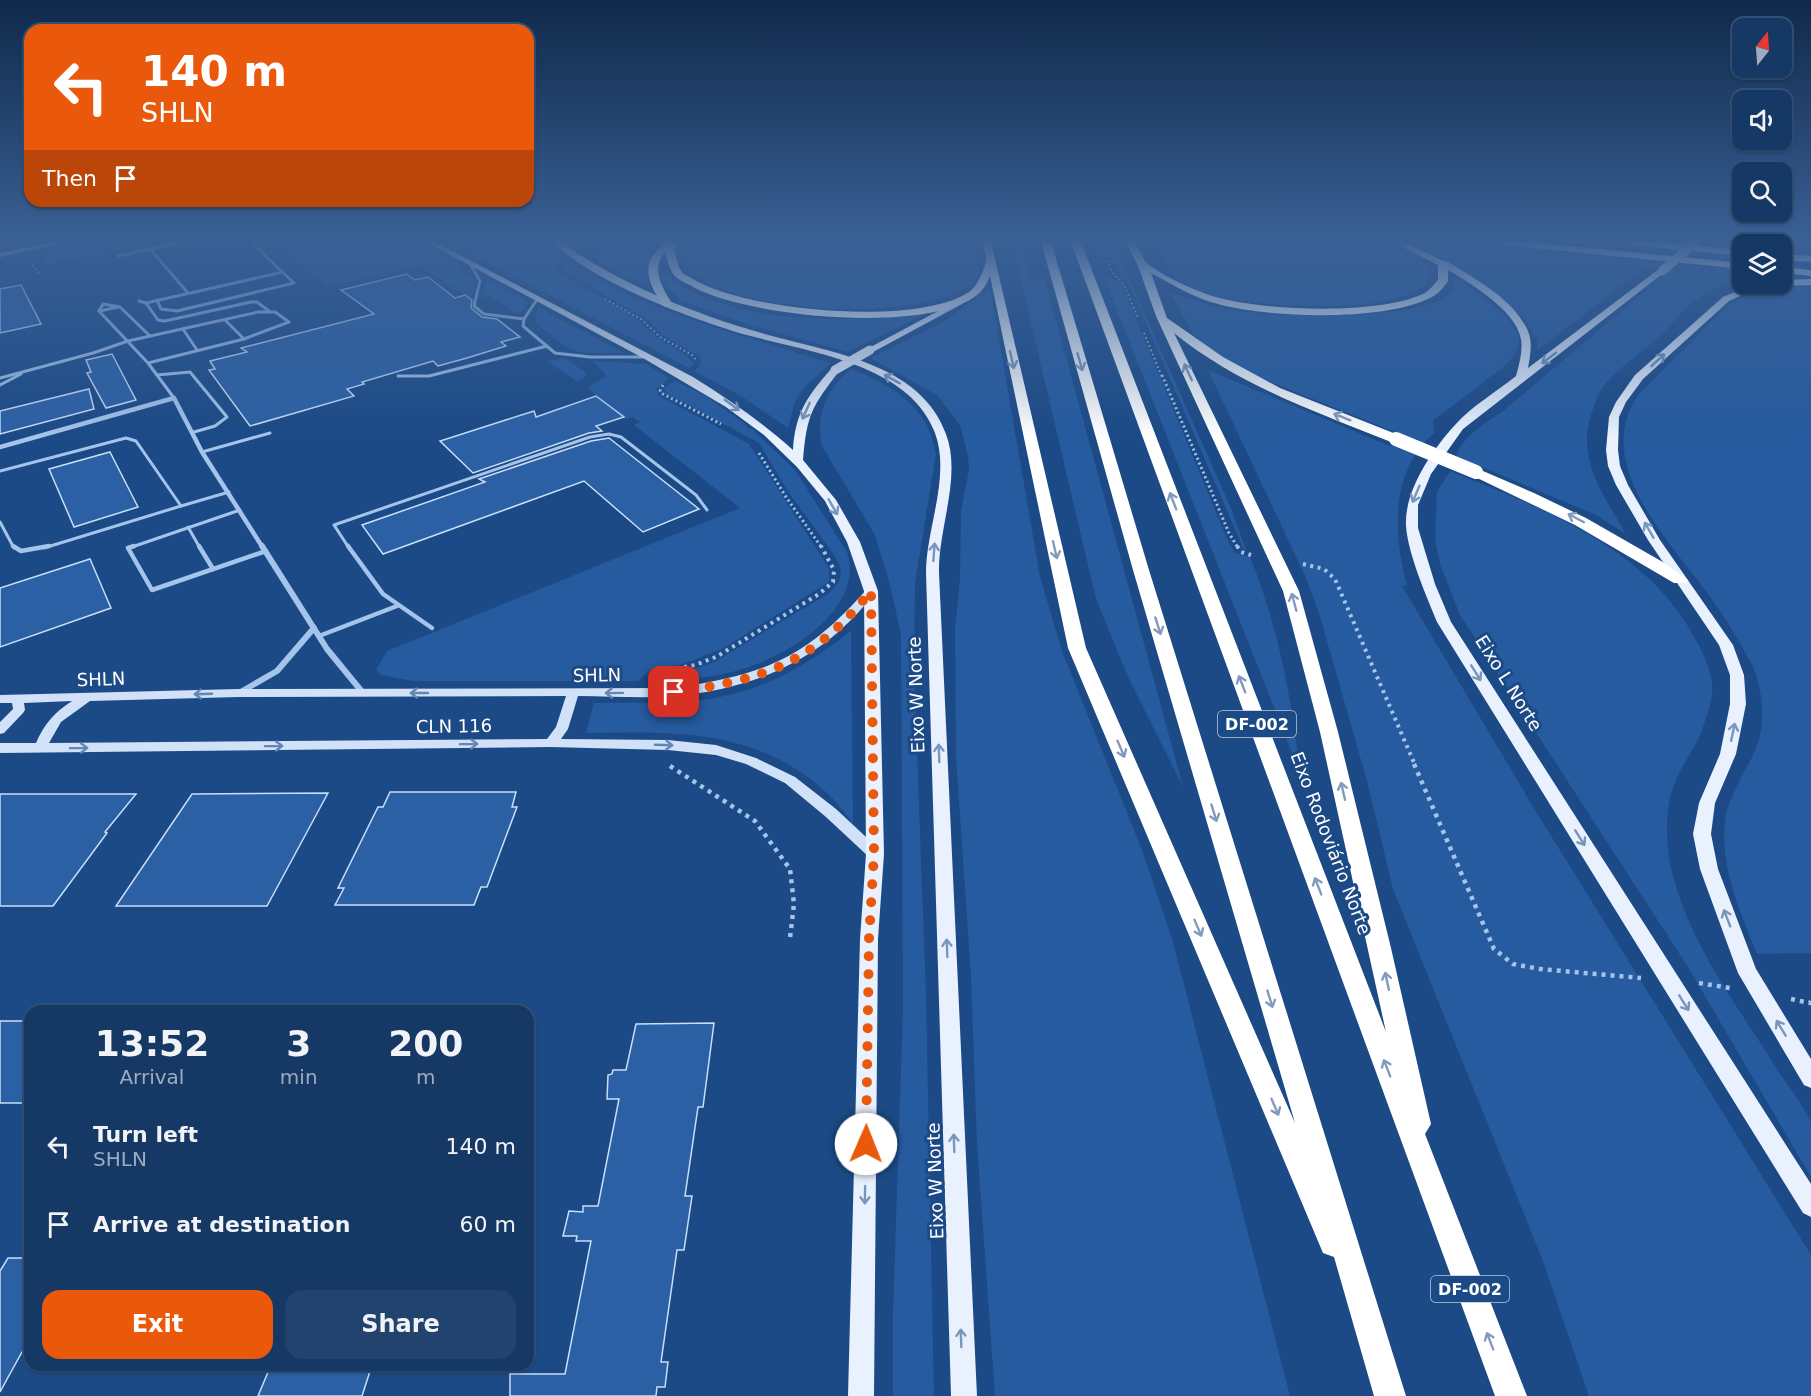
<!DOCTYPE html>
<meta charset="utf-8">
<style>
:root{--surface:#153864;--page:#22436d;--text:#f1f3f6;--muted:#9dacbf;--line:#345278;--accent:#ea580c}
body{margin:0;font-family:"DejaVu Sans",sans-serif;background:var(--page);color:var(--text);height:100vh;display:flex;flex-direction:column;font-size:22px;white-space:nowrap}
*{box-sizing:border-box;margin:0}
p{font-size:20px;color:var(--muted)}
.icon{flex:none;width:33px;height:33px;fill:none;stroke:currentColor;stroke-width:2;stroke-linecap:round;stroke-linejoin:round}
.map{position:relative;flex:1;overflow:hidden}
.sheet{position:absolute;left:24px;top:1005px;width:510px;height:366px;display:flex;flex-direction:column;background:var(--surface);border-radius:18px;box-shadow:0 2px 4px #0004,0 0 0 2px var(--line)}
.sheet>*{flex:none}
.banner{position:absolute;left:24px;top:24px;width:510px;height:183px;border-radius:18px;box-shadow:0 2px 4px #0004,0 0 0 2px var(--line);background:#ea580c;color:#fff;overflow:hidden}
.needle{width:39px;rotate:17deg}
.fabs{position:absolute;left:1732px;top:18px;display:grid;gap:12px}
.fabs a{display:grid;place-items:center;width:60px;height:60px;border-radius:12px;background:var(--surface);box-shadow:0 2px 4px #0004,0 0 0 2px var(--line);font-size:30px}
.pin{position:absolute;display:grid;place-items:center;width:51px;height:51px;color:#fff;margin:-26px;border-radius:12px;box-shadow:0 3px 9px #0006}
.me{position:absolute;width:66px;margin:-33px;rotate:1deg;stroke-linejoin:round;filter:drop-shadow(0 0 4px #0008)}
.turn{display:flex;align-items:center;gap:21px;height:126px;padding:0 18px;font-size:27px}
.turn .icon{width:78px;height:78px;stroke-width:2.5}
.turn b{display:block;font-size:42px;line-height:51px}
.then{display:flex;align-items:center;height:57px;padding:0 18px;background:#0003;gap:12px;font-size:22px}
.eta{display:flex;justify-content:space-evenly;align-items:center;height:102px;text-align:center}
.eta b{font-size:36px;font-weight:600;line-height:42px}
.button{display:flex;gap:12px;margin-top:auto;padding:12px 18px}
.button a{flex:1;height:69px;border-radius:18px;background:var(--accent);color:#fff;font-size:24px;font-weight:600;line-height:69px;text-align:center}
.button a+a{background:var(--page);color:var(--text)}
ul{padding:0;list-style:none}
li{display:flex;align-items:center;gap:18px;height:78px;padding:0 18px}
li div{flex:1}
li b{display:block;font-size:22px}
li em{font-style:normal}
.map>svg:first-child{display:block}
.green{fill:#265b9f}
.building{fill:#2c60a4;stroke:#c9def8;stroke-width:1.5}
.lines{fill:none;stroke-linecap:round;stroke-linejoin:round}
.path-far3{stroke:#a4c4eb;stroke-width:2;stroke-dasharray:1.5 3;stroke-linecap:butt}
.path-far2{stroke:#a4c4eb;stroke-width:3;stroke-dasharray:2 3;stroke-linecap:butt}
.path-far1{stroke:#a4c4eb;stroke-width:4;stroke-dasharray:3 4.5;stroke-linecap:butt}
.path{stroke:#a4c4eb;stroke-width:4.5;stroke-dasharray:4 5;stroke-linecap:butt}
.lane-far1{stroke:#a4c4eb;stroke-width:3}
.lane{stroke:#a4c4eb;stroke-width:4.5}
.street-far1{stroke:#a4c4eb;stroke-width:4.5}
.street{stroke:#a4c4eb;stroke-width:6}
.secondary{fill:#d0e1f8;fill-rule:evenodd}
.primary{fill:#e9f1fe;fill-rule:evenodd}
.highway{fill:#fff;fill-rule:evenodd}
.primary-bridge{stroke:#e9f1fe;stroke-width:9}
.highway-bridge{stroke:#fff;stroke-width:14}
.oneway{stroke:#7895bc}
.oneway2{stroke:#829bbc}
.oneway3{stroke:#6486b4}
.route{stroke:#ea580c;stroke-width:10;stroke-dasharray:0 18}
.labels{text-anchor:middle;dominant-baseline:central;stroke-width:6;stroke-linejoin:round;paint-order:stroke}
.shield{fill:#1c4a86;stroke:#bbc9db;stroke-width:1.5}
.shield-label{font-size:16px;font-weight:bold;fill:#fff}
.street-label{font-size:18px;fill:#fff;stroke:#1c4a86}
</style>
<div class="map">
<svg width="1811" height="1396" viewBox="0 0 1811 1396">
<rect width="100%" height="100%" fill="#1c4a86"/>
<g class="green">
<path d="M93 242H163L42 265 44 255 53 249Z"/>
<path d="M275 242H418L460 263 458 269 473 278 476 284 470 299 420 265 326 287Z"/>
<path d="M447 242H546L567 260 555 265V270L633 316 658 338 681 352 692 361 693 365 689 368Z"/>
<path d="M603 242H660L646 270 650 288 590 256 601 251Z"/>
<path d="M683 242H973C975 251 982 268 977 277 974 284 966 288 959 291 904 320 765 311 709 284 695 277 684 267 676 253Z"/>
<path d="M1012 242H1020L1032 283 1044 276 1183 787 1129 679 1096 599Z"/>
<path d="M1103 242H1113L1230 506 1246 550H1244L1130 286 1110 257Z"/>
<path d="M1153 242H1382L1421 259 1431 274C1421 321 1234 307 1197 291 1173 280 1164 264 1153 242Z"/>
<path d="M1409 242H1462L1743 270V280C1730 284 1716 287 1704 294 1686 305 1673 324 1658 338 1640 354 1618 368 1603 387 1598 394 1595 403 1592 412 1575 457 1604 496 1626 534L1596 515 1456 456C1464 435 1484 424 1502 412L1670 270 1643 269 1537 351V339L1524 319 1438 255Z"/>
<path d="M1558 242H1585L1743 257V260Z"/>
<path d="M1720 242H1811V255L1782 252V244H1743V248L1728 246Z"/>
<path d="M570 262C632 302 699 324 769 344 790 350 810 358 831 363L804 387 794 404 788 428 741 396 694 371 701 365 700 357 665 337 648 320 582 282 561 267Z"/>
<path d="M660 269C672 279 684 289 699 295 763 324 859 322 928 313L847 352 741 322 681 301 662 281Z"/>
<path d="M1103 275 1120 283 1124 290 1228 541 1235 553 1250 557C1278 625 1292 700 1300 773Z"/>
<path d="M1454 277C1471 289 1521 320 1519 342 1518 350 1513 357 1508 363L1433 421 1434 433C1390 471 1393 534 1407 585L1402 586 1535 810 1811 1255V1396H1589L1543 1261 1393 889 1367 781 1319 613 1306 578 1208 370 1390 446 1400 434 1258 377 1228 361 1200 342 1192 332 1170 292C1194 300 1217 308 1241 311 1267 315 1471 326 1454 277Z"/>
<path d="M486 279 528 302 521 313H514L490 296 482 298Z"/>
<path d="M1811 285V953L1757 954C1739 908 1716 860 1727 809 1730 800 1736 789 1740 780 1746 767 1756 753 1759 739 1765 718 1762 687 1753 667 1743 647 1730 626 1718 608 1679 549 1587 468 1639 394L1724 309C1748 289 1780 285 1811 285Z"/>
<path d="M990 287 1040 577 1062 651 1142 850 1172 938 1290 1396H995L977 1144 971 976 956 757 955 630 960 578 961 511 969 470 968 456 960 425 937 395 870 358 942 323Z"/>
<path d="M539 308 624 353C576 354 573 356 537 323L535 317Z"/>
<path d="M565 358 585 372 587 375 578 382 547 361Z"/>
<path d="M592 361 646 364 669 378 656 389 659 396 749 444 829 568V582L724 648 684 664 650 670 638 681H413L381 675 376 670 387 651 740 508 634 425 640 422 632 417 626 419 587 388 605 377 606 374Z"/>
<path d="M852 369C893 386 928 406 936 454L915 583 914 671 926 995 934 1396H893V1313L903 1009 901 634 890 585 875 535 822 446C815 415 827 388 852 369Z"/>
<path d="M675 381 707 397 745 424 747 428 752 429 795 470 847 552C864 605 799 648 757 664 724 677 687 681 652 680L653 678 683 673 714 662 828 594 839 582 841 573 839 564 832 552 787 490 759 443 666 393 664 388Z"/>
<path d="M1450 471C1542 508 1649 548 1697 642 1705 657 1714 676 1712 694 1711 704 1707 715 1704 724 1698 746 1681 764 1674 785 1663 814 1666 854 1675 883 1694 950 1741 1011 1777 1069 1785 1082 1807 1110 1811 1123 1811 1136 1811 1163 1811 1177L1688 967 1460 615 1440 564 1435 539 1437 492Z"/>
<path d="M851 631 853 824C845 813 836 801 826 792 755 728 675 732 586 733L594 703C635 702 679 705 720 697 770 687 812 662 851 631Z"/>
</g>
<g class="building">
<path d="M407 274 415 280 428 277 455 298 465 295 472 300 471 308 482 317 497 319 520 337 501 342 506 346 467 358 438 366 433 361 362 382 364 384 347 389 354 396 250 426 209 370 215 369 210 361 247 352 241 348 374 314 341 290Z"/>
<path d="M21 285 41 324 0 333V289Z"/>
<path d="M112 354 136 400 106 408 87 373 91 372 86 360Z"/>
<path d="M89 389 94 409 0 434V411Z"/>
<path d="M596 396 624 417 596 426 602 431 589 433 473 473 440 441 534 411 536 417Z"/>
<path d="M609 438 699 509 643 532 584 481 383 554 362 525 485 482 479 479 591 441Z"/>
<path d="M110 452 138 507 74 527 49 469Z"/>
<path d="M90 559 111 608 0 647V588Z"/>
<path d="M390 792H516L512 807H517L487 887H481L474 905H335L344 888H338L378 807H383Z"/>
<path d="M328 793 267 906H116L192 794Z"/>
<path d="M0 794H136L105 832 107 833 53 906H0Z"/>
<rect x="0" y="1021" width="30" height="82"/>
<path d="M714 1023 703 1107H698L685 1196H692L684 1250H677L661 1362H668L665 1387H657L656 1396H510V1374H565L591 1241H576L577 1236H563L569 1211 583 1212V1206H598L619 1099H607L608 1075 612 1074 613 1070H626L636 1024Z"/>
<path d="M8 1258H30V1353L22 1352 0 1392V1271Z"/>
<path d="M271 1365H372L362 1396H258Z"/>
</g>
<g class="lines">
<g class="path-far3">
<path d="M1102 248 1112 272 1124 285 1138 318"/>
<path d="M32 265 39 273"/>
<path d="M605 299 641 319 660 337 692 355 697 361"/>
<path d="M1144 333 1162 377"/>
</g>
<g class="path-far2">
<path d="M1162 375 1229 533 1238 548"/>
<path d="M663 385 660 391 663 394 721 424"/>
<path d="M759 453 786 497 822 548"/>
</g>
<g class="path-far1">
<path d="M1237 546 1241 552 1251 555"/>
<path d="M1303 564 1324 569 1335 579 1415 765"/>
<path d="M662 671 695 665 716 657 819 594 833 582 834 570 821 546"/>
</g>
<g class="path">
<path d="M1414 764 1494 949 1513 964 1540 969 1641 978"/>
<path d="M670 766 755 821 790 869 794 904 790 938"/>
<path d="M1699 983 1730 988"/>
<path d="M1791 999 1810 1003 1811 1001"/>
</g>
<g class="lane-far1">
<path d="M185 242 150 249 188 293"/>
<path d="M118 256 150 249"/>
<path d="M469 262 480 281 474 306 484 314 524 319"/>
<path d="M538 298 524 319 523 326 555 353 590 357H646"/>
<path d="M157 300 161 309 177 311 294 283 251 242"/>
<path d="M139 301 146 303 158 320 165 321 251 302H257L269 311"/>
<path d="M146 303 283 272"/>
<path d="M99 311 148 363 174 398"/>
<path d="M99 311 103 304 120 307 150 336"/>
<path d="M100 311 118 307"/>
<path d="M225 320 244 339"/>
<path d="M183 329 197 350"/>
<path d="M157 375 190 372 227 417 215 426 194 432"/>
<path d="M398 376H429L547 346"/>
<path d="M0 378 93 353 128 341 258 312H275L289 322 244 339 148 363"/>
<path d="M0 385 21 374"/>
<path d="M202 452 270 433"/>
<path d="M0 471 126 438 136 441 181 506 44 548"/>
<path d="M181 506 229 492"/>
<path d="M0 522 14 548"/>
<path d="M188 527 200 548"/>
<path d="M129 548 240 510"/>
<path d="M349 548 334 525 590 437 609 434 621 437 696 495 707 510"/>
</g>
<g class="lane">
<path d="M13 546 21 551 49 546"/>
<path d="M134 546 128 548 152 590 266 551"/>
<path d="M199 546 213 569"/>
<path d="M348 546 383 594 432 628"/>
<path d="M319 636 397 606"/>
</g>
<path class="street-far1" d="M0 447 174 398 202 452 263 548"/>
<g class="street">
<path d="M262 546 327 649 363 693"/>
<path d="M239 693 277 671 314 628"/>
</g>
<path class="secondary" d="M871 588 876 591C826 658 758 688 675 696 643 699 610 696 578 696L568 729 561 739 668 740 716 745 756 758 795 777 836 809 880 850 882 854 880 858 875 860 870 858 826 817 785 783 746 764 716 755 668 750 550 747 0 753V743H36C44 724 55 712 72 701L24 703 25 710 23 713 4 733 0 734V722L13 709 12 703H0V695L239 689 674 688C766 674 805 659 867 589ZM566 696 556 727 547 739 49 743 61 722 90 701 239 697Z"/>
<g class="primary">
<path d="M53 242H66L0 257V253Z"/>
<path d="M426 242H435L693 377C728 399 762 422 793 450 795 413 808 395 832 368L840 370C812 407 807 413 803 460L836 500 860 542 878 591 884 854 878 939 874 1396H848L860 939 866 854 864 591 847 542 825 501 797 467 764 435 726 407 643 358Z"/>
<path d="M553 242H561C607 275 658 298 711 317 733 325 757 332 780 338 840 354 922 367 946 434 962 477 938 528 939 573L977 1396H951L926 573C926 528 951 477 935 433 909 361 800 351 736 332 680 314 595 283 553 242Z"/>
<path d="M1440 261H1446C1474 278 1514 299 1528 331 1533 343 1530 356 1528 368L1659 269 1666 271 1463 429 1431 474 1418 505V528L1435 584 1451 622 1811 1184V1217L1803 1213 1437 622C1426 595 1408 554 1406 526 1404 491 1432 450 1455 425 1472 406 1496 392 1516 376 1519 365 1523 351 1521 339 1515 308 1466 281 1440 265Z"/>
<path d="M1811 279V285L1782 286 1751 291 1729 301 1643 379 1626 402 1619 417 1618 450 1620 466 1628 485 1660 540 1733 645 1744 675 1746 704 1736 754 1715 803 1711 834 1718 869 1756 969 1811 1059V1088L1804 1085 1738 973 1700 869 1693 834 1699 803 1720 754 1730 704V675L1719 645 1648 540 1616 485 1608 466 1606 450 1609 417 1616 402 1635 375 1723 297 1749 286 1782 284V280Z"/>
<path d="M955 302 962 304 873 352 865 350Z"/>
</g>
<g class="highway">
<path d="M668 242H680L674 250C676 256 678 267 682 272 684 275 690 277 693 279 745 311 917 327 969 292 977 287 985 269 986 260 987 255 983 247 982 242H991L1086 648 1295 1123 1133 570 1041 242H1051L1149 570 1406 1396H1374L1334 1257 1323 1253 1068 648 990 276C987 283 983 291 977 295 927 335 740 317 688 284 683 282 676 278 673 274 669 268 667 259 665 252 650 269 663 288 672 304L667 307 663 306C647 281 638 261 668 242Z"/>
<path d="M1071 242H1081L1386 1032 1320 732 1283 591 1156 316 1138 266 1126 242H1135C1139 248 1143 261 1149 265 1167 278 1199 293 1220 298 1267 311 1382 315 1425 293 1430 290 1434 284 1438 280V265L1392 242H1403L1448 263V281C1444 287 1438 294 1432 297 1385 322 1269 318 1218 304 1194 298 1173 285 1151 273L1167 318 1223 357 1280 388 1401 436 1403 439 1396 443 1391 442C1316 412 1238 385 1174 333L1299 591 1338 732 1391 948 1431 1124 1425 1134 1527 1396H1495Z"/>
<path d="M1499 242H1527L1743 263V269L1504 245Z"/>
<path d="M1624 242H1653L1743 250V256L1629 245Z"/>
<path d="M1782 254 1811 256V262L1782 260Z"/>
<path d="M1782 267 1811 270V276L1782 273Z"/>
<path d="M1476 468 1534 493 1586 518 1661 561 1688 580 1686 583H1674L1575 525 1471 475 1469 472Z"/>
</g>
<g class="primary-bridge">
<path d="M1662 271 1696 242"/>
<path d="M835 370 870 350"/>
</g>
<path class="highway-bridge" d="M1396 439 1476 472"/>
</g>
<defs><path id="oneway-shaft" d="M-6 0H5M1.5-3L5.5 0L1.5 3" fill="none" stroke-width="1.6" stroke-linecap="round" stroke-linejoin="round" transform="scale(1.5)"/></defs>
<g class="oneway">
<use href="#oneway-shaft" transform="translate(1549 358) rotate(143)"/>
<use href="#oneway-shaft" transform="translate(1658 360) rotate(-43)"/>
<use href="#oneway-shaft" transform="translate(892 379) rotate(-151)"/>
<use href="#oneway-shaft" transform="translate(732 405) rotate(36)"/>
<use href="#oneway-shaft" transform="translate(806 411) rotate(114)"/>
<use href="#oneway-shaft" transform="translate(1416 494) rotate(113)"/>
<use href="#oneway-shaft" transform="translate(833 507) rotate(60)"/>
<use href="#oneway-shaft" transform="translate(1649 530) rotate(-120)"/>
<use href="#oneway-shaft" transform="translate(934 552) rotate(-86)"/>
<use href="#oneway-shaft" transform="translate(1476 673) rotate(58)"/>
<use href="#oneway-shaft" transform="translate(1733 732) rotate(-78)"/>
<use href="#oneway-shaft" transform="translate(939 753) rotate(-92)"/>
<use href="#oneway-shaft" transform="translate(1580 838) rotate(58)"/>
<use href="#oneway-shaft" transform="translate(1727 918) rotate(-111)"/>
<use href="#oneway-shaft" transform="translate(947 948) rotate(-92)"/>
<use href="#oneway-shaft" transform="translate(1684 1003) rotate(58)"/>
<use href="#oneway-shaft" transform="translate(1781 1028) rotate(-121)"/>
<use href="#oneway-shaft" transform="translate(954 1143) rotate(-92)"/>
<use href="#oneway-shaft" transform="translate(865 1195) rotate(91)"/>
<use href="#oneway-shaft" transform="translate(961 1338) rotate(-92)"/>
</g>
<g class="oneway2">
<use href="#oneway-shaft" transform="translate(1012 360) rotate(77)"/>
<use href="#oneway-shaft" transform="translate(1080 362) rotate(74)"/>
<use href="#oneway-shaft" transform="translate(1188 372) rotate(-115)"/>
<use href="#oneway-shaft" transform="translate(1342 417) rotate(-158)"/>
<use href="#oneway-shaft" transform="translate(1173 501) rotate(-111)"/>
<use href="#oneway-shaft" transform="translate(1576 518) rotate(-152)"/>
<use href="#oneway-shaft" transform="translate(1055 550) rotate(77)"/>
<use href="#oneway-shaft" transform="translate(1294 602) rotate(-105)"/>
<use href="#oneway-shaft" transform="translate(1158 626) rotate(73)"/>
<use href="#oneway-shaft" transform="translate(1242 684) rotate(-111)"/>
<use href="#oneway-shaft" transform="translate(1121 749) rotate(67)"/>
<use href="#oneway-shaft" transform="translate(1343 791) rotate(-103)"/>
<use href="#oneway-shaft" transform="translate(1214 813) rotate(73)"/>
<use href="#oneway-shaft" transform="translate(1318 886) rotate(-111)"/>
<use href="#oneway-shaft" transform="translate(1198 928) rotate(67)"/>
<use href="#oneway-shaft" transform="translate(1387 981) rotate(-102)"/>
<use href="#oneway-shaft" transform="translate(1270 999) rotate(73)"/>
<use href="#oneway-shaft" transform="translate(1387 1068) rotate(-111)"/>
<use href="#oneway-shaft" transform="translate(1275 1107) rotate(67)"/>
<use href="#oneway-shaft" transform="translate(1490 1341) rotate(-111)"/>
</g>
<g class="oneway3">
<use href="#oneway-shaft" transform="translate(419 693) rotate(-180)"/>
<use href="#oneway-shaft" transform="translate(614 693) rotate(179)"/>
<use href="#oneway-shaft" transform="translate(203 694) rotate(178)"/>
<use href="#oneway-shaft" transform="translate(469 744) rotate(-1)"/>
<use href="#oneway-shaft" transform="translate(664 745) rotate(2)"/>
<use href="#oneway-shaft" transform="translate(274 746) rotate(-1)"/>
<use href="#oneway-shaft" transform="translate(79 748) rotate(-1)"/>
</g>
<linearGradient id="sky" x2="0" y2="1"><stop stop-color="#0f294a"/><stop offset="0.55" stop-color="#3a6095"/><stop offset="1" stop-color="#3a6095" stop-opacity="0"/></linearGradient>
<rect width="1811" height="437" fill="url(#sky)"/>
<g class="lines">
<path class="route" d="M674 692C764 680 812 664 871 591L874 854 869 939 866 1144"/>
</g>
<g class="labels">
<g class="shield">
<rect x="1218" y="711" width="78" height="26" rx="4.5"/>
<rect x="1431" y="1276" width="78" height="26" rx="4.5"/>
</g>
<g class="shield-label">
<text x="1257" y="724">DF-002</text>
<text x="1470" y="1289">DF-002</text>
</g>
<g class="street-label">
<text transform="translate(597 675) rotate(-1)">SHLN</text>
<text transform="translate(101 679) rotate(-2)">SHLN</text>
<text transform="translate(1509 683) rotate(58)">Eixo L Norte</text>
<text transform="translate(916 695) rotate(-92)">Eixo W Norte</text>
<text transform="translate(454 726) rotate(-1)">CLN 116</text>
<text transform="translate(1331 843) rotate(69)">Eixo Rodoviário Norte</text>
<text transform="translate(935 1181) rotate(-92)">Eixo W Norte</text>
</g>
</g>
</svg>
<div class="fabs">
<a><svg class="needle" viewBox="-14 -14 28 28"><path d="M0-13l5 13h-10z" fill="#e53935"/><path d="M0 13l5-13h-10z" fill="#9dacbf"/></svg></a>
<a><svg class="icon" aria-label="sound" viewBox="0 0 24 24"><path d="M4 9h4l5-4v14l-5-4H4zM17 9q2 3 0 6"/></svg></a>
<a><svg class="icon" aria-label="search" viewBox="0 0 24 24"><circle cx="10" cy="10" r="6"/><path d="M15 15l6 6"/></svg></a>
<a><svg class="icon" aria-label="layers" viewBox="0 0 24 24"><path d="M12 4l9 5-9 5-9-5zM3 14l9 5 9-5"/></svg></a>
</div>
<div class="pin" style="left:674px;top:692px;background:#d93025"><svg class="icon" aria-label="arrive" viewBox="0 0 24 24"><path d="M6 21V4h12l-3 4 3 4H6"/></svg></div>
<svg class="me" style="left:866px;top:1144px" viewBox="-20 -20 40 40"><circle r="19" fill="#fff"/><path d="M0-13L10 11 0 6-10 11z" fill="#ea580c"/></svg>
<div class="banner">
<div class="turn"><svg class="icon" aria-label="left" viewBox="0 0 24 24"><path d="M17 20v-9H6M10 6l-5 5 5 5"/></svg><div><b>140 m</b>SHLN</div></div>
<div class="then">Then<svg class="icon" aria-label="arrive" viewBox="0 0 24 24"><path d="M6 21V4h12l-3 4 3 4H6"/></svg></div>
</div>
<section class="sheet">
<div class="eta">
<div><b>13:52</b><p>Arrival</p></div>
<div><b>3</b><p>min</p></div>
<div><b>200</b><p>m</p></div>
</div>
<ul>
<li><svg class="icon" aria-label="left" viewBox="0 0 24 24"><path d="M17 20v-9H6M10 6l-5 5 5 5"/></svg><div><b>Turn left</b><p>SHLN</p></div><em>140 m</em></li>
<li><svg class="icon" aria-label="arrive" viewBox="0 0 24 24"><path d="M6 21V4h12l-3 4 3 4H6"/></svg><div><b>Arrive at destination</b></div><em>60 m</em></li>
</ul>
<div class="button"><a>Exit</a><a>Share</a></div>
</section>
</div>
